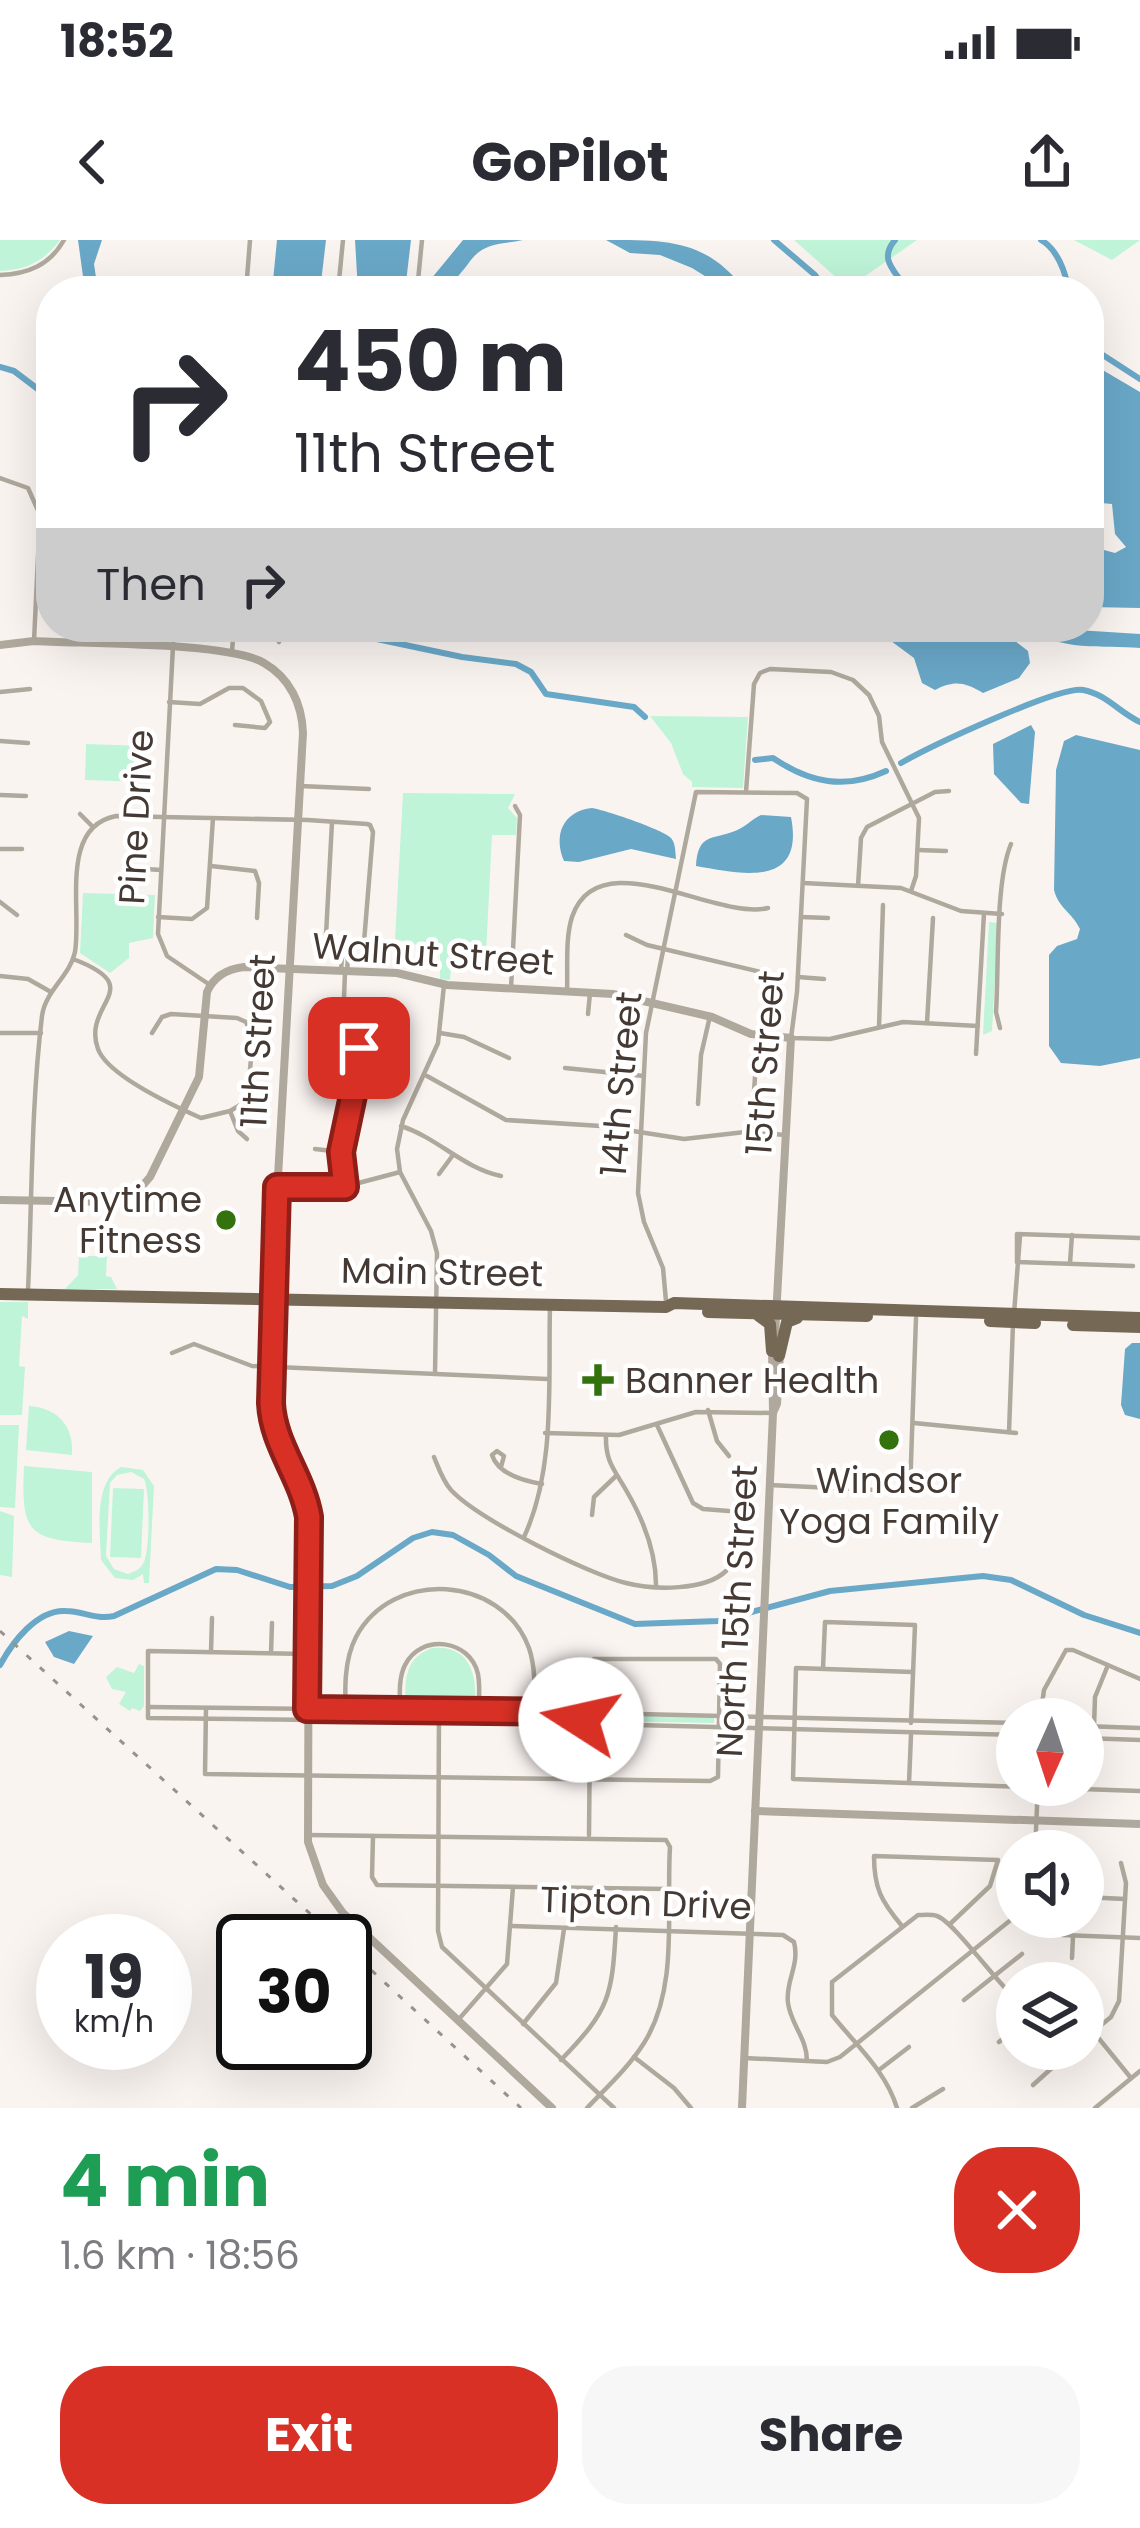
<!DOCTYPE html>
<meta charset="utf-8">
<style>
:root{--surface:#fff;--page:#f7f7f7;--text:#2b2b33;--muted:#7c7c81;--accent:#d93025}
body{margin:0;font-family:Poppins,sans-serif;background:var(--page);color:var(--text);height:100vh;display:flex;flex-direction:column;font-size:45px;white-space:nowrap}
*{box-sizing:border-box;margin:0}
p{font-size:39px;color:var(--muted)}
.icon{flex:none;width:66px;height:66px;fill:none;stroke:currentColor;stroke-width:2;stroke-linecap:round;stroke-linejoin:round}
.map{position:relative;height:1868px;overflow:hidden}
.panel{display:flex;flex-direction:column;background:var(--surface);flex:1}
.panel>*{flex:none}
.banner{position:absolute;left:36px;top:36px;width:1068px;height:366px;border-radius:48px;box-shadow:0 12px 48px #0002;background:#fff;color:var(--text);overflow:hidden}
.needle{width:78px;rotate:183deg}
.fabs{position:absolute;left:996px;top:1458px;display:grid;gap:24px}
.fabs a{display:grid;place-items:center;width:108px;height:108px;border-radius:50%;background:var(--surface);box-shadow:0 12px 48px #0002;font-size:60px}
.speed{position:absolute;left:36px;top:1674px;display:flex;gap:24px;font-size:60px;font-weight:700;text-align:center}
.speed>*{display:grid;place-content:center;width:156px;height:156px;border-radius:50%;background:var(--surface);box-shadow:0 12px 48px #0002;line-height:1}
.speed small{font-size:30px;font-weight:400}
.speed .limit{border:6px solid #111;border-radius:18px;background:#fff;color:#111}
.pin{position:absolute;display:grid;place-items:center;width:102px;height:102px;color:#fff;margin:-51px;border-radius:24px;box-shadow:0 6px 18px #0006}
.me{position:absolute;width:132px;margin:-66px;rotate:280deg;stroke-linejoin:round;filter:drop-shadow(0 0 9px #0008)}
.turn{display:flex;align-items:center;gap:42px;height:252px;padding:0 60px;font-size:54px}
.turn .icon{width:156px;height:156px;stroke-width:2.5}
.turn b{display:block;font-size:84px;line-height:102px}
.then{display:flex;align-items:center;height:114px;padding:0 60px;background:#0003;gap:24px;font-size:45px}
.round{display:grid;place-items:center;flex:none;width:126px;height:126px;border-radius:48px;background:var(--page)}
.overview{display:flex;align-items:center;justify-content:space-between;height:204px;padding:0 60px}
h1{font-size:72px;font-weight:700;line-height:90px;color:#1e9e55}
.action{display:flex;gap:24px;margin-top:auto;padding:24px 60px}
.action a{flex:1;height:138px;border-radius:48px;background:var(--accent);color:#fff;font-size:48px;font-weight:700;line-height:138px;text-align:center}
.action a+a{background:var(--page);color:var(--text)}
.status{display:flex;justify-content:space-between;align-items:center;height:84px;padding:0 60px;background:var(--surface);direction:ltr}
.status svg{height:33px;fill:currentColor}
header{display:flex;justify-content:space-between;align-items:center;height:156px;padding:0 60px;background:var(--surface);font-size:54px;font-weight:700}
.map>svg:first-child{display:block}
.green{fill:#bff4d8;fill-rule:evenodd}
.water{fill:#6aa8c8;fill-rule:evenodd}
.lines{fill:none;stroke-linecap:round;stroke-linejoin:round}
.canal{stroke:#6aa8c8;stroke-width:6}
.minor{stroke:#afa89d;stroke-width:4.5}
.tertiary{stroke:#afa89d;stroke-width:8}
.primary{stroke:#756955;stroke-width:12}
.rail{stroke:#9a918c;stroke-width:3;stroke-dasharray:6 12;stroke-linecap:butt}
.route-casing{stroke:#8d1f18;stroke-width:30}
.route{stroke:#d93025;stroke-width:21}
.poi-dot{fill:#33720c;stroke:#fff;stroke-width:4.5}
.labels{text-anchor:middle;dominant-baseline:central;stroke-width:9;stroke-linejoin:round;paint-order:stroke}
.street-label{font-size:36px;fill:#453933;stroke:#fff}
.poi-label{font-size:36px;fill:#453933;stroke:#fff;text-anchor:end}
</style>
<div class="status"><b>18:52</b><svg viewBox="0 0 49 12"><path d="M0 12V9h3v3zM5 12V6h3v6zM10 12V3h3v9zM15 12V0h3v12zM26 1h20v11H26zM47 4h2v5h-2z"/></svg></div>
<header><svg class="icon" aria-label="back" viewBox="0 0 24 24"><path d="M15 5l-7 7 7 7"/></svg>GoPilot<svg class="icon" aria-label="share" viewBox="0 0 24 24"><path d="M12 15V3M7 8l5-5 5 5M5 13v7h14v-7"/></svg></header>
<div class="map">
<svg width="1140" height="1868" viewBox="0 0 1140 1868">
<rect width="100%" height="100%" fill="#faf4f1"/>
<g class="green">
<path d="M0 0H60C44 21 27 30 0 31Z"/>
<path d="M794 0H917L848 48Z"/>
<path d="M1074 0H1140L1112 20Z"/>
<path d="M650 476 748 477 743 548 692 547V542L683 534 671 503Z"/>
<path d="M86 504 143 506 142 542 85 540Z"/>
<path d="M403 553 515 554 508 568 517 578 516 595H492L486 714 452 712 450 740 440 739V711L395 699Z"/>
<path d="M83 653 155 655 153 698 129 703V718L110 733 80 713Z"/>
<path d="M989 682 998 683 992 791 983 795Z"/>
<path d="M79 1016H107L106 1036 111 1037 117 1049H65L78 1035Z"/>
<path d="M0 1062H28V1079L22 1076 19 1126 25 1127 22 1175H0Z"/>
<path d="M29 1166C58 1168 74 1186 72 1215L26 1210Z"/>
<path d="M0 1185H19L15 1268 0 1267Z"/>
<path d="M24 1226 92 1232V1303C27 1300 21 1291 24 1226Z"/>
<path d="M121 1227 143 1230 154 1246 149 1343H144L143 1334 133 1340 115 1338 101 1320C100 1291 93 1242 121 1227ZM131 1232 144 1239C150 1252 150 1308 144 1322 140 1330 135 1331 128 1334L114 1329 106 1316 110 1243 117 1235Z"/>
<path d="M113 1248 144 1249 141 1318 110 1317Z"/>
<path d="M0 1271 14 1276 12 1337 0 1335Z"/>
<path d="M432 1408C471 1405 477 1435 475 1467L406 1465C404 1440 405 1418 432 1408Z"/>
<path d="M139 1424 144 1426V1466L140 1471 132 1468 130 1471 119 1464 126 1452 112 1449 106 1437 117 1427 134 1433Z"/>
<path d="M606 1475 714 1477V1483L606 1481Z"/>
</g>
<g class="water">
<path d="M78 0H102L94 24 98 51H85Z"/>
<path d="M277 0H326L320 51H272Z"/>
<path d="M355 0H411L405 51H358Z"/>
<path d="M463 0H523C498 5 483 2 468 24 460 35 454 38 451 51H432L431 39Z"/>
<path d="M606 0C670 0 707 0 746 51H729L692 28 660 15 630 13Z"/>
<path d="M1089 122 1140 152V368L1089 367ZM1101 263 1112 264 1115 294 1126 307 1115 313 1104 310 1097 269Z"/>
<path d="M872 387H997L1028 411 1030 423 1019 438 983 453C965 442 954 440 935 450L922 443 914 418Z"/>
<path d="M1029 387 1140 394V408C1104 405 1057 412 1029 387Z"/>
<path d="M1031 485 1035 492 1029 564 1021 563 994 534 993 504Z"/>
<path d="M1076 495 1140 510V818L1100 826 1061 823 1049 806V715L1057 706 1077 699 1080 689C1072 672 1059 669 1054 650L1056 530 1064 501Z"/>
<path d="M592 568C605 570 664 590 671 598 676 604 675 612 676 619L631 609 579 622 564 621C553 595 563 571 592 568Z"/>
<path d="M761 575 791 577C805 649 741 634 696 626 698 593 712 600 735 591 744 588 752 579 761 575Z"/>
<path d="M1132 1103H1140V1179L1125 1175 1121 1165 1125 1109Z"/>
<path d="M69 1391 93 1396 74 1424 54 1417 45 1402Z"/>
</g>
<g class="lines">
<g class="canal">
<path d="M774 0 815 35 826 51"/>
<path d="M895 0C877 21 898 32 906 50"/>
<path d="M1041 0C1057 9 1066 32 1068 50"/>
<path d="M1089 106 1140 139"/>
<path d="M0 127 14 131 51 159"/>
<path d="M320 387 462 417 516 424 531 432 546 454 634 467 645 477"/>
<path d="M755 520 773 518C810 543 845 550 886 531"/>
<path d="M901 523C929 507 1058 446 1083 450 1106 454 1120 473 1140 482"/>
<path d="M0 1425C12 1403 37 1369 66 1371 83 1371 96 1380 114 1376L216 1329 237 1330 290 1347 332 1346 357 1336 413 1298 432 1292 453 1295 489 1315 516 1336 635 1384 718 1381 830 1351 983 1336 1011 1340 1084 1375 1140 1393"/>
</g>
<g class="minor">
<path d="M0 35C28 34 50 25 64 0"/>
<path d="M246 51 250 0"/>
<path d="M338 51 343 0"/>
<path d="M417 51 422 0"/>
<path d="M0 238 28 248 40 275 34 401"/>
<path d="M174 387 158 694 167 716 210 745"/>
<path d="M268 387 279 402"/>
<path d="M89 404 90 387"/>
<path d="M232 411 234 387"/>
<path d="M0 452 30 449"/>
<path d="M169 462 200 464 229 448H243L261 461 270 482 265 488 235 485"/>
<path d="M0 501 28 503"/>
<path d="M300 546 369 549"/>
<path d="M746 552 754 444 760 433 770 429 831 432 853 440 869 455 879 476 882 502 919 578 916 636 911 651"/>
<path d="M0 555 26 556"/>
<path d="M80 574 92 586"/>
<path d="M0 609H22"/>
<path d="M918 610 946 611"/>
<path d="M211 626 255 631 259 643 257 678"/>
<path d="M130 628 161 630"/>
<path d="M803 643 901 648 961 671 1002 674"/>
<path d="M858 646 861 598 867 587 935 552 949 551"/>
<path d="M0 662 17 675"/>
<path d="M158 677 192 679 207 668 213 578"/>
<path d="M801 677 828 678"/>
<path d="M626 695 647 705 769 734 777 741"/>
<path d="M73 719C150 748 81 763 98 809 108 836 174 866 201 878L230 871 247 861 253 798 246 782 237 778 171 774 162 777 152 793"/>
<path d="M341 731 343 701"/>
<path d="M345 732 344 758 360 815 341 912 345 947"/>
<path d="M347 732 349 702"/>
<path d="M0 736 28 739 51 752"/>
<path d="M798 737 824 739"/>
<path d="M511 748 520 575 515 566"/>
<path d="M567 751C568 728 565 699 572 677 598 599 716 681 768 668"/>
<path d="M588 774 590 753"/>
<path d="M927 783 933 678"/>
<path d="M879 787 883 665"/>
<path d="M1000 788 996 772C999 728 995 642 1011 604"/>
<path d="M321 790C342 800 365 783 386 791"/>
<path d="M0 793H41"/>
<path d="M440 793 464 797 509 818"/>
<path d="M976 814 984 673"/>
<path d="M565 828 644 836"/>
<path d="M427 836 506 880 601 886 684 899 745 892 786 895"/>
<path d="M321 848 353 855"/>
<path d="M698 864 701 815 710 776"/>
<path d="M230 871 238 891 247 899"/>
<path d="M401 886C438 898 463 928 501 936"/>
<path d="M751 892 758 796"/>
<path d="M315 909 341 912"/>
<path d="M439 934 453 915"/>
<path d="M277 947 336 949 400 932"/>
<path d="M1017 1022V994L1140 998"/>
<path d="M1017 1022 1133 1026"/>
<path d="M1070 1023 1072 995"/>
<path d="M28 1051C32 960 31 867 42 776 45 751 70 736 75 712 82 669 59 587 116 576L308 580 367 584 370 585 373 592 364 702 331 700 326 695 332 582"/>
<path d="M666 1061 663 1028 644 982 638 953 646 793 696 552 797 553 807 559 797 752 791 798 830 799 903 782 978 786"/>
<path d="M1014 1074 1020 996"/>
<path d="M172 1113 194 1104 252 1126 547 1139"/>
<path d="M435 1134 437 1013 431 991 400 932 397 909 403 880 438 803 444 745"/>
<path d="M708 1170 717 1201 729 1216"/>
<path d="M914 1183 1016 1193"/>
<path d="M657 1185 693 1263 703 1269 729 1271"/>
<path d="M1009 1192 1013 1084"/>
<path d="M545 1193 619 1195 696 1172 773 1173"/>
<path d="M606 1195C605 1221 614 1229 626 1250 643 1279 656 1311 656 1345"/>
<path d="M434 1217C439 1229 443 1241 451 1250 478 1279 588 1334 626 1343 654 1350 705 1351 726 1331"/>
<path d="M501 1227 504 1216 497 1211 492 1215C498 1234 524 1241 542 1244"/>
<path d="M769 1245 918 1252"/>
<path d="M910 1251 916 1078"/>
<path d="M592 1275 594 1257 616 1236"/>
<path d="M524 1297C556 1228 548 1141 550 1066"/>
<path d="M211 1412 212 1378"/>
<path d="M271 1413 272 1383"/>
<path d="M307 1414 148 1411V1478L583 1483"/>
<path d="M823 1428 825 1382 915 1385 911 1483"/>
<path d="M913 1432 796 1428 793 1539 1140 1551"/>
<path d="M148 1467 583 1472"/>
<path d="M206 1468 205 1534 710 1541 718 1537 720 1424 716 1419H594L590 1425 591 1469"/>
<circle cx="590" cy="1478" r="9"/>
<path d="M439 1470 438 1691 442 1707 614 1868"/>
<path d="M400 1472C400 1457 398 1439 405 1425 421 1393 470 1399 478 1434 481 1449 478 1467 478 1482"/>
<path d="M597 1473 1017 1483"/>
<path d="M1040 1479 1044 1450 1066 1410H1073L1140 1439"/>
<path d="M346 1480C345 1453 343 1422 356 1397 393 1328 502 1335 529 1408 537 1432 534 1458 534 1483"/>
<path d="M597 1484 1017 1495"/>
<path d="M1083 1486 1140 1488"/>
<path d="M1094 1487 1095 1457 1108 1425"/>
<path d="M1083 1498 1140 1500"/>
<path d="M909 1543 911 1495"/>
<path d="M307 1595 666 1600 670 1607C666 1670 679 1748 644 1803 629 1827 606 1848 587 1868"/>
<path d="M589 1595 590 1487"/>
<path d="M373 1596 372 1637 377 1645 668 1649"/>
<path d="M1035 1611 1038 1545"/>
<path d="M1083 1657 1125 1659"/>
<path d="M1035 1677 1062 1695 1140 1698"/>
<path d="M512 1686 783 1695 794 1702C800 1726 785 1741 788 1763 791 1785 807 1798 807 1821"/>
<path d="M902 1686C881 1661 874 1648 874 1616L998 1620 990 1646 950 1684"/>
<path d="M1072 1718 1073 1696"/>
<path d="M964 1760 1022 1714"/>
<path d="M459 1779 507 1724 513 1647"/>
<path d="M1083 1779 1131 1838"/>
<path d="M523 1784 556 1743 564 1689"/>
<path d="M1083 1800 1111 1777 1119 1761 1126 1643 1121 1623"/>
<path d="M999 1802 1017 1786"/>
<path d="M634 1817 674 1848 691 1868"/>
<path d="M744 1818 827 1822 840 1817 1017 1675"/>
<path d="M561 1820C610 1769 612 1757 616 1687"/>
<path d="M879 1830 909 1807"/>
<path d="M1033 1845 1073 1809"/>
<path d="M897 1868C886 1831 856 1805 832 1775V1742L918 1675C924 1675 931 1674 937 1676 953 1681 997 1743 1017 1760"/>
<path d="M912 1868 943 1849"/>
<path d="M1095 1868 1140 1831"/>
</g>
<g class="tertiary">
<path d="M0 405 34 401C81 404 230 402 264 423 290 438 302 464 303 493L274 1008 271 1163 276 1193 304 1256 309 1277 308 1602 323 1645 343 1673 552 1868"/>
<path d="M0 960 114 962 137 952 150 937 199 837 207 752C214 736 227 729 244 727L397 733 447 745 613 754 712 777 751 794 791 798 775 1096"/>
<path d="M773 1173 777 1164 780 1113"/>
<path d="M755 1571 1140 1584"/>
<path d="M742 1868 773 1173 772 1110"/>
</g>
<g class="primary">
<path d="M0 1054 666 1067 674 1063 1140 1078"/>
<path d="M708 1072 867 1076"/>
<path d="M759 1076 770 1084 772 1111"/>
<path d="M990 1081 1035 1083"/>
<path d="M1073 1085 1140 1087"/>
<path d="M779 1116 787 1082 797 1078"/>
</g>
<g class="rail">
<path d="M0 1391 340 1701"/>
<path d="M345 1706 521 1868"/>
</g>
</g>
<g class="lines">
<defs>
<path id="route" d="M359 808V827L341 912 345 947H277L271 1163C273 1205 302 1236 309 1277L307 1469 583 1472 581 1480"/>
</defs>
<use href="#route" class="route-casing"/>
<use href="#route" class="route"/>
</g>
<g class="poi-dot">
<circle cx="226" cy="980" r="12"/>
<path d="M592 1122h12v12h12v12h-12v12h-12v-12h-12v-12h12z"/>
<circle cx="889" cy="1200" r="12"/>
</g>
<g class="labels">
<g class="street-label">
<text transform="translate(136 577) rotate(-87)">Pine Drive</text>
<text transform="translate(433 714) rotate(4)">Walnut Street</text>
<text transform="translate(258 801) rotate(-87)">11th Street</text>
<text transform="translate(765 823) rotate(-86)">15th Street</text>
<text transform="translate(621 844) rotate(-85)">14th Street</text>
<text transform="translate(442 1032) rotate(1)">Main Street</text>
<text transform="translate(737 1371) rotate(-87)">North 15th Street</text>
<text transform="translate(646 1663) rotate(2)">Tipton Drive</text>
</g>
<g class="poi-label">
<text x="202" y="959">Anytime<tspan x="202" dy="41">Fitness</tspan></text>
<text x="625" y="1140" text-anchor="start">Banner Health</text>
<text x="889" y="1240" text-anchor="middle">Windsor<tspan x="889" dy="41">Yoga Family</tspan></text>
</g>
</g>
</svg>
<div class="fabs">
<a><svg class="needle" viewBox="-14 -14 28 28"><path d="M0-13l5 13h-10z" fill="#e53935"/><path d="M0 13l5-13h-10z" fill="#7c7c81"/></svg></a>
<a><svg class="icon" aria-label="sound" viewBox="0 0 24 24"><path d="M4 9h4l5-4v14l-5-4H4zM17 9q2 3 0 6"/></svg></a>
<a><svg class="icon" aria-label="layers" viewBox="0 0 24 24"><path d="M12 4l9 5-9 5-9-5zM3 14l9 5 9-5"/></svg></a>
</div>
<div class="speed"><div>19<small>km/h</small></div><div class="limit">30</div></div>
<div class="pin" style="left:359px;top:808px;background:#d93025"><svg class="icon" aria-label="arrive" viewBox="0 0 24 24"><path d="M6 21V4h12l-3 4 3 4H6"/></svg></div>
<svg class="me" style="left:581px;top:1480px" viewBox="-20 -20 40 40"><circle r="19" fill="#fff"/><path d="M0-13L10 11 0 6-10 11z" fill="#d93025"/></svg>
<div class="banner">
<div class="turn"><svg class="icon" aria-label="right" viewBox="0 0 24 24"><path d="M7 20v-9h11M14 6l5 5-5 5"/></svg><div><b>450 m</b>11th Street</div></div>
<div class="then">Then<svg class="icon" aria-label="right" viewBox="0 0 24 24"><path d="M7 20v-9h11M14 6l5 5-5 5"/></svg></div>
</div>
</div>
<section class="panel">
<div class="overview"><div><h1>4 min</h1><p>1.6 km · 18:56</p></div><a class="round" style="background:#d93025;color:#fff"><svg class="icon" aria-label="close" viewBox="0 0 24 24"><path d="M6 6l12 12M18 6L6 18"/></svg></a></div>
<div class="action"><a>Exit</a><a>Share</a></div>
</section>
